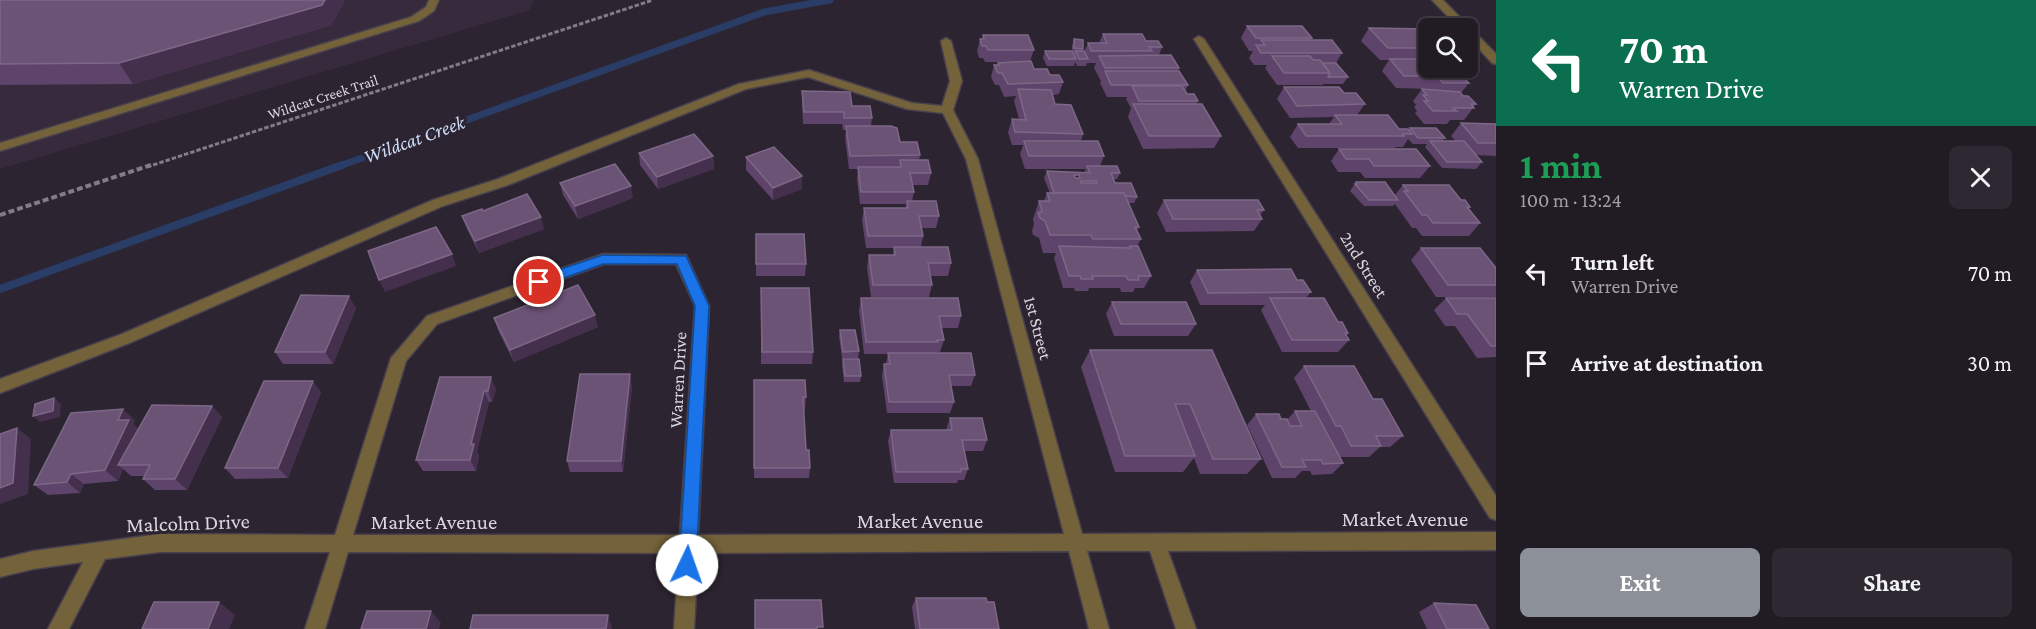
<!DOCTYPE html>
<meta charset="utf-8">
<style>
:root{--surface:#211b24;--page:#2d2831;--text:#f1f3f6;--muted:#a2a1a6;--line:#3e3941;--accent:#8c9099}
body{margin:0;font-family:"Crimson Pro",serif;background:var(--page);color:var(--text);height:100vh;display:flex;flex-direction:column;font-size:22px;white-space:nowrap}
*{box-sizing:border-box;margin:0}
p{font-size:20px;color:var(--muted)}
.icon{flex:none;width:33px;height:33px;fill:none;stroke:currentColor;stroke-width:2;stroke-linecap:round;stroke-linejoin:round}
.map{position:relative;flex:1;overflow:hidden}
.drawer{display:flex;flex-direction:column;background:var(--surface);width:540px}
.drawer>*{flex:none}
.top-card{background:#0b6e4f;color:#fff;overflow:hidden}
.controls{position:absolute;left:1418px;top:18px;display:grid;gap:12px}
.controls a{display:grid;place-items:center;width:60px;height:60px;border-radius:9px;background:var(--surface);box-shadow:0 2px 4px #0004,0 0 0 2px var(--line);font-size:30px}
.pin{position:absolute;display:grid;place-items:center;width:51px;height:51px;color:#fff;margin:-26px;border:3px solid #fff;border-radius:50%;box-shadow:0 2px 6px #0007}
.me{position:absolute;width:66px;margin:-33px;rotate:3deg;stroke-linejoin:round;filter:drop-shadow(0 0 4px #0008)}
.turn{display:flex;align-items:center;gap:21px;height:126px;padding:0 24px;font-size:27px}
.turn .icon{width:78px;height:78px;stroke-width:2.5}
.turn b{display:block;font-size:42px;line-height:51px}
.round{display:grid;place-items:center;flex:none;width:63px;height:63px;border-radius:9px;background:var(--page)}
.summary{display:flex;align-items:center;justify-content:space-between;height:102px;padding:0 24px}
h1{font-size:36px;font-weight:700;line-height:45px;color:#1e9e55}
.primary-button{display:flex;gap:12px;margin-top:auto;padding:12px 24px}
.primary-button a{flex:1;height:69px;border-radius:9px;background:var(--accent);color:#fff;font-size:24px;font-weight:700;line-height:69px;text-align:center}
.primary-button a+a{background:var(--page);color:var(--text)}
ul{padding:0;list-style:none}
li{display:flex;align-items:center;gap:18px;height:90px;padding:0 24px}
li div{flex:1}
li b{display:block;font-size:22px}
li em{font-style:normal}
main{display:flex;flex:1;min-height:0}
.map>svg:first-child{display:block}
.built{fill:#362a3c}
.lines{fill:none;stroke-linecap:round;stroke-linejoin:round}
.stream-far1{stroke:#293d66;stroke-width:7}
.stream{stroke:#293d66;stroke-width:8}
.minor-casing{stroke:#48404c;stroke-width:3}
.path-far1{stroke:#837c86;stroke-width:3;stroke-dasharray:4.5 2;stroke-linecap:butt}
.path{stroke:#837c86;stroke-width:4;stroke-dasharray:6 3;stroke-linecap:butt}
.minor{fill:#74623a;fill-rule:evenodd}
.wall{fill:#5e436a;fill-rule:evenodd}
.shaded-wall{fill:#44304d}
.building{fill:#6b5376;stroke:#7d6787;stroke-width:1.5;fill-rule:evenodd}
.route{fill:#1a73e8;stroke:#114b97;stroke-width:1.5}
.labels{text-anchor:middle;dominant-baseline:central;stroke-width:6;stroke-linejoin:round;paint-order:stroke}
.far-street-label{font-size:15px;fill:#dcd6df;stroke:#2c2430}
.street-label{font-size:18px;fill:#dcd6df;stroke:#2c2430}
.water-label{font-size:20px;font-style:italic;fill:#cddbf8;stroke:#2c2430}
.near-street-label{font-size:21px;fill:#dcd6df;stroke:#2c2430}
</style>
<main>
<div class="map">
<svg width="1496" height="629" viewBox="0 0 1496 629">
<rect width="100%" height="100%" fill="#2c2430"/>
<path class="built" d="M0 0H534L530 10 0 169Z"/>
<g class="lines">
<path class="stream-far1" d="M337 167 764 12 830 0"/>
<path class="stream" d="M0 289 342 165"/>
<defs>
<g id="minor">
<path d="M429 0H439L434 11 419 21 0 151V143L411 17 426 7Z"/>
<path d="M1432 0H1443L1496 54V64L1492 63 1467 36V28H1459Z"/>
<path d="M1199 36 1204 39 1496 496V520L1490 518 1194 39Z"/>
<path d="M946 38 951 41 962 81 953 110 978 159 1082 534 1496 532V550L1168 551 1196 629H1176L1150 551H1087L1109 629H1089L1069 551 698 553 694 629H674L679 553 348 552 325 629H305L330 552H160L105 559 69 629H48L83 562 33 569 0 577V559L33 551 160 534 335 535 391 358 427 316 603 254 686 255 709 306 698 535 1064 534 966 159 943 113 907 109 808 77 746 89 508 185 443 206 132 342 0 393V379L122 334 433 200 498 179 739 84 809 70 912 103 942 106 950 81 941 41ZM604 264H676L695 306 680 535H353L406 361 437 324Z"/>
</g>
</defs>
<use href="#minor" class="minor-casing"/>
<path class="path-far1" d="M147 167 653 0"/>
<path class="path" d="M0 215 151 165"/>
<use href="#minor" class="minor"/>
</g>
<g class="wall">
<path d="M0 0H345L331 25 133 84 0 85Z"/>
<path d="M1247 26 1312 38V40L1342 53 1336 63 1348 77 1343 84H1325L1324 83 1323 85H1277L1265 68 1267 65H1254L1249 58 1253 51H1249L1241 38Z"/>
<path d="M1369 28 1428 29V68L1460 69 1457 72 1469 83 1461 93 1476 104 1464 120H1450L1447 124H1424L1415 113 1417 111 1414 107 1416 105 1413 101 1422 89 1429 90 1428 89 1396 88 1382 71 1389 60H1380L1361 41Z"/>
<path d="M1103 34 1146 41 1162 47 1159 55 1179 68 1178 71 1188 85 1185 91 1187 94 1198 101 1196 104 1221 136 1214 148 1143 149 1128 117 1131 108 1126 99 1127 97H1107L1100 83 1101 81 1094 68 1096 63H1087L1086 66H1077L1075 62 1074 66H1047L1043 58 1045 51 1072 52V46L1074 39 1083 49 1082 51 1084 52 1088 43H1099Z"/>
<path d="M983 35 1034 50 1030 61 1034 69 1050 75 1063 82 1059 94 1053 95 1055 104 1083 134 1081 141 1104 156 1100 166 1120 173 1117 179H1113L1115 183 1137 197 1134 203H1128L1139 227 1137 231 1141 239 1137 246 1151 276 1144 288H1135L1133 292H1121L1120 288H1089L1088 291H1075L1074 288H1063L1054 258 1056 253H1043L1039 238 1033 235 1032 231 1034 224 1033 219 1039 201H1044L1047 193H1050L1044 178 1047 171 1084 172 1086 169H1025L1020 154 1023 145H1012L1008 132 1012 119H1019L1014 101 1016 96 1004 97 999 85H995L991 77 994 65H997L998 63 1010 62H985L983 58H979L977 51 980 39H982ZM1074 175H1079L1080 178H1075Z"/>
<path d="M1284 87 1344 93 1365 104 1357 115 1399 129 1408 130 1410 128 1445 138 1442 141H1456L1451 136 1461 123 1496 124V156L1476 155 1482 162 1476 169 1442 168 1425 147 1427 144H1413L1408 139 1403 147H1396L1395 148H1298L1290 137 1298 124H1329L1334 117 1290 118 1277 99Z"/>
<path d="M802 91 852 106 872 118 871 126 920 155 919 160 931 173 928 185H913L914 192 912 201 939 216 936 228H922L923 236 921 247 951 263 948 276H930L932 285 929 297H871L867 267 869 255H893L894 248H866L862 220 864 208H905L906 204H860L857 179 858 169H849L845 138 846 130H843L842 124H803L802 103Z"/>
<path d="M1339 149 1430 166 1420 178H1365L1360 172H1338L1331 161Z"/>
<path d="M639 153 713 156 714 169 658 189 640 165Z"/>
<path d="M746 157 802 189 773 200 746 170Z"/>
<path d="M1356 182 1395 195 1403 185 1461 200 1470 207 1468 209 1480 223 1469 236H1422L1416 228H1412L1395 204 1393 206H1364L1350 191Z"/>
<path d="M560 183 633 198 578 219 563 195Z"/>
<path d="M1164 200 1264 210 1260 215 1262 219 1254 231 1166 232 1157 213Z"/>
<path d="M483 211 544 229 479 253 467 229 462 216Z"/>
<path d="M756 234 806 264 805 276H756Z"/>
<path d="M1421 248 1496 268V297H1436L1411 260Z"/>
<path d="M1197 270 1297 280 1311 292 1306 298 1338 322 1348 333 1346 336 1349 340 1338 352H1282L1261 310 1265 305H1200L1190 282Z"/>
<path d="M861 298 961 316 958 328H942L944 340 940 352H935V353L975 375 971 386H951L954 402 950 413H887L882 376 884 364H886L888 354H864L859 310Z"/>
<path d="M1446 298H1496V357L1477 358 1455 326H1445L1434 310Z"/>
<path d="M761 300 813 352 812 364H761Z"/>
<path d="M1112 302 1196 324 1188 336H1114L1106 314Z"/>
<path d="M356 308 333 364H283L275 352Z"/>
<path d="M494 318 598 327 514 362 498 330Z"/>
<path d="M840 330 859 351 858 358H842L839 336Z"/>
<path d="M1090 350H1212L1261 459 1247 474H1200L1194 458 1183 472H1115L1081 367Z"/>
<path d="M843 359 861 376 860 382H844L842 365Z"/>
<path d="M1304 366 1373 399 1403 436 1390 447H1380L1369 457H1340L1343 463 1332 474 1312 475 1310 471H1302L1295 478H1272L1247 425 1256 414 1287 420 1295 411H1311L1294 378Z"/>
<path d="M440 377 496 389 492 402H489L477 451 479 456 476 471H423L416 460Z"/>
<path d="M754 380 806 397 805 409H803L806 450 810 468 809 478H754Z"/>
<path d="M632 386 623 472H570L567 461Z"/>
<path d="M321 392 288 478 235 479 225 468Z"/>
<path d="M212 406 222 417 187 490H155L143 479 144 476H131L123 469 118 481 84 484 80 493 48 495 34 485 135 420 133 424 138 429Z"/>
<path d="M950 418 987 440 983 451H964L968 469 964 480H958L957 483H894L888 441 891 430H946Z"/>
<path d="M916 598 987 602 999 629H915L912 607Z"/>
<path d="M1434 603 1489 629H1427L1419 612Z"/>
</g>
<g class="shaded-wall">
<path d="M325 0H345L331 25 133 84 119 63Z"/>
<path d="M713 156 714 169 658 189 657 177Z"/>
<path d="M802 176V189L773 200V188Z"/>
<path d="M631 186 633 198 578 219 575 206Z"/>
<path d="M541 217 544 229 479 253 475 241Z"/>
<path d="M452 254 456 266 385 292 379 280Z"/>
<path d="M349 296 356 308 333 364 325 352Z"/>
<path d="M595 315 598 327 514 362 510 350Z"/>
<path d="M630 374 632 386 623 472 621 461Z"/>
<path d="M491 377 496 389 492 402 488 391Z"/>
<path d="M313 381 321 392 288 478 278 468Z"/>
<path d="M484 391 489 402 477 451 479 456 476 471 470 460 471 444Z"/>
<path d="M54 398 61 404 60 417 40 422 33 416Z"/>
<path d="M212 406 222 417 187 490 175 479Z"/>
<path d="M123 409 135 420 133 424 141 431 118 465 123 469 118 481 105 470 118 420Z"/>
<path d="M17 428 31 439 28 494 0 504V488Z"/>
<path d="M71 474 84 484 80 493 67 482Z"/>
<path d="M219 602 235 615 229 629H208Z"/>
<path d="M431 611 441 623 439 629H426Z"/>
<path d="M608 615 612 627V629H606Z"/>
</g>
<g class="building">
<path d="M0 0H325L322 5 119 63 0 64Z"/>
<path d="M1247 26H1302L1312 38H1256Z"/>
<path d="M1369 28 1428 29V48H1388Z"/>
<path d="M1103 34H1142L1146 41H1158L1162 47H1149L1152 51H1091L1088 43H1107Z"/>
<path d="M983 35H1028L1034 50H988L986 46H982L980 39H984Z"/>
<path d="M1074 39 1083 40V49L1074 48Z"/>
<path d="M1261 40H1332L1342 53H1261L1256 45H1265Z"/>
<path d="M1045 51H1072L1076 59H1049Z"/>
<path d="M1075 51H1084L1088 59H1079Z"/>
<path d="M1171 55 1179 68H1105L1099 56Z"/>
<path d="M1272 56H1310L1313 60H1320L1330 73H1284Z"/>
<path d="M1390 59H1428V68H1459L1460 69H1454L1469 83H1443L1437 76H1404Z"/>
<path d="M1031 61 1034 69H1047L1050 75H1059L1063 82 1008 84 1002 73H998L994 65H999L998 63Z"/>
<path d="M1323 63H1336L1348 77H1328L1330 73Z"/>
<path d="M1105 71H1179L1188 85H1111Z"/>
<path d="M1132 86H1182L1187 94H1194L1198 101H1139Z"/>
<path d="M1284 87H1339L1344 93H1356L1365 104 1297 106Z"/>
<path d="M1018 89 1051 90 1055 104 1071 105 1083 134 1015 132 1012 119 1026 120Z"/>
<path d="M1422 89 1460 92 1463 96H1468L1476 104H1471L1474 108H1453L1457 111H1433L1424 101H1428L1423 95H1427Z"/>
<path d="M802 91 850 92 852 106H870L872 118H844V112H804Z"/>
<path d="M1133 104H1202L1221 136H1149Z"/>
<path d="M1335 115H1388L1399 129H1408L1412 134H1403L1404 136H1306L1298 124H1342Z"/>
<path d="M1461 123 1496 124V143H1478Z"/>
<path d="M846 126H891L897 128 900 142H917L920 155 850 156Z"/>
<path d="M1410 128H1436L1445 138H1418Z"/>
<path d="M694 134 713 156 657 177 639 153Z"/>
<path d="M1024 141H1098L1104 156H1029Z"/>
<path d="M1430 141H1464L1482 162H1447Z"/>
<path d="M774 147 802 176 773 188 746 157Z"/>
<path d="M1339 149H1416L1430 166H1374L1369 159H1346Z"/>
<path d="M900 160H928L931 173H910L914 192H861L858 167H901Z"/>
<path d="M615 164 631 186 575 206 560 183Z"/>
<path d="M1087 166H1117L1120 173H1111L1115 183H1131L1137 197 1125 196 1124 193H1054L1047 171 1090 173ZM1074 175H1079L1080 178H1075ZM1081 181H1096L1097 183H1081Z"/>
<path d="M1356 182H1385L1398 200H1369L1355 184H1357Z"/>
<path d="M1403 185H1449L1461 200H1465L1470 207H1467L1480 223H1433L1427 215H1422L1404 191H1408Z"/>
<path d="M1047 193H1124L1139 227H1135L1141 239H1093L1091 235H1050L1045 221 1040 218 1038 213 1042 211 1039 201H1050Z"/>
<path d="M527 194 541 217 475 241 462 216 482 209 483 211Z"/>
<path d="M1164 200H1258L1264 210H1257L1262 219H1173Z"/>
<path d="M907 201H936L939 216H919L923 236H868L864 208H908Z"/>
<path d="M436 227 452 254 379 280 368 251Z"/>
<path d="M756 234H804L806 264H756Z"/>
<path d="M1059 246 1131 248 1130 246H1138L1151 276H1138L1139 280H1128L1126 276H1092L1093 279H1081L1080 276H1069Z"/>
<path d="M894 247H948L951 263H928L932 285H873L869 255H895Z"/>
<path d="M1421 248H1480L1496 268V285H1448Z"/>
<path d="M1291 269 1297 280H1303L1311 292 1208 293 1197 270Z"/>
<path d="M578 285 595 315 510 350 494 318Z"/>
<path d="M761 288H809L813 352H762Z"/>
<path d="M301 295 349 296 325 352H275Z"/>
<path d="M861 298H958L961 316H939L944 340H937L938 342H866Z"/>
<path d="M1270 298H1324L1338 322H1342L1348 333H1345L1349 340H1292Z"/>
<path d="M1446 298H1496V346H1491L1467 314H1457Z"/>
<path d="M1112 302H1186L1196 324H1121Z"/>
<path d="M840 330H855L859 351 843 352Z"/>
<path d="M1090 350H1212L1261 459H1213L1190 404H1175L1195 456H1125Z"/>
<path d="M888 353H971L975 375H949L954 402H889L884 364H890Z"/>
<path d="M843 359H859L861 376H845Z"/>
<path d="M1304 366H1354L1373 399H1382L1403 436H1376L1381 446H1351L1341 426H1336Z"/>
<path d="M580 374H630L621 461H567Z"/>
<path d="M440 377H491L488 391H484L471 444H474L470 460H416Z"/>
<path d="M754 380H805L806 397H803L806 450H809L810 468H754Z"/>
<path d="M264 381H313L278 468H225Z"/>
<path d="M54 398 53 411 33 416 35 404Z"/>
<path d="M152 405 212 406 175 479H143L150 465H118Z"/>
<path d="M123 409 118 420H129L105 470 71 474 67 482 34 485 71 413Z"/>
<path d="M1295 411H1315L1343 463 1323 464 1321 460H1302L1306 467H1282L1256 414H1279L1281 419H1287L1290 426H1302Z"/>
<path d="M950 418H982L987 440H962L968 469H961V472H896L891 430H952Z"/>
<path d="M17 428 13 483 0 488V434Z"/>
<path d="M916 598H986L987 602H994L999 629H920Z"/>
<path d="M755 600H821L823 627H817V629H755Z"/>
<path d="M154 602H219L208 629H142Z"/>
<path d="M1434 603 1476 605 1489 629H1447Z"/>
<path d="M367 611H431L426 629H361Z"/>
<path d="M473 615H608L606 629H470Z"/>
</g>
<path class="route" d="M603 255 686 256 709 306 696 565 693 571 687 574 681 571 679 565 695 306 677 264H603L539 287 532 282 534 278Z"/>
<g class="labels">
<g class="far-street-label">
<text transform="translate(323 97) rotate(-18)">Wildcat Creek Trail</text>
</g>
<g class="street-label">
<text transform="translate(1364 265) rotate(58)">2nd Street</text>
<text transform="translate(1038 328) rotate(75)">1st Street</text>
<text transform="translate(678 380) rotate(-87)">Warren Drive</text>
</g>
<g class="water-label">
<text transform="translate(414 139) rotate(-20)">Wildcat Creek</text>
</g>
<g class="near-street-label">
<text x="1405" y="519">Market Avenue</text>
<text x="920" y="521">Market Avenue</text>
<text x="434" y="522">Market Avenue</text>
<text transform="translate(188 523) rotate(-2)">Malcolm Drive</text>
</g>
</g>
</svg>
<div class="controls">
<a><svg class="icon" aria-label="search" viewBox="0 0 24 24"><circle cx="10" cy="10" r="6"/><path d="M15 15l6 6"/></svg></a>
</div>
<div class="pin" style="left:539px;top:282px;background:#d93025"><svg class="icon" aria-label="arrive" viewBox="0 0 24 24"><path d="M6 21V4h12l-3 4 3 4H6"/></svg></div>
<svg class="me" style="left:687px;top:565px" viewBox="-20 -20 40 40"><circle r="19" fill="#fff"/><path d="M0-13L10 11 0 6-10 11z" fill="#1a73e8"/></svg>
</div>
<section class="drawer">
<div class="top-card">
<div class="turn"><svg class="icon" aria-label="left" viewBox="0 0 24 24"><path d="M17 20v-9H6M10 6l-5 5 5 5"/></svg><div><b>70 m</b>Warren Drive</div></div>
</div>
<div class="summary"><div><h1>1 min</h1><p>100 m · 13:24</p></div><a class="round"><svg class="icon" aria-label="close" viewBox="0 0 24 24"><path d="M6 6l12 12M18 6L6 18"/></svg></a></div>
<ul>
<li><svg class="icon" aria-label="left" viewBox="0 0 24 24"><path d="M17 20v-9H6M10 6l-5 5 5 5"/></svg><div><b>Turn left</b><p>Warren Drive</p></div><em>70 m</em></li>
<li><svg class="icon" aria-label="arrive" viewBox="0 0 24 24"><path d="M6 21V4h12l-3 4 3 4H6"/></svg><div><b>Arrive at destination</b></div><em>30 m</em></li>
</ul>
<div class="primary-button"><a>Exit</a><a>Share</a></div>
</section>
</main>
